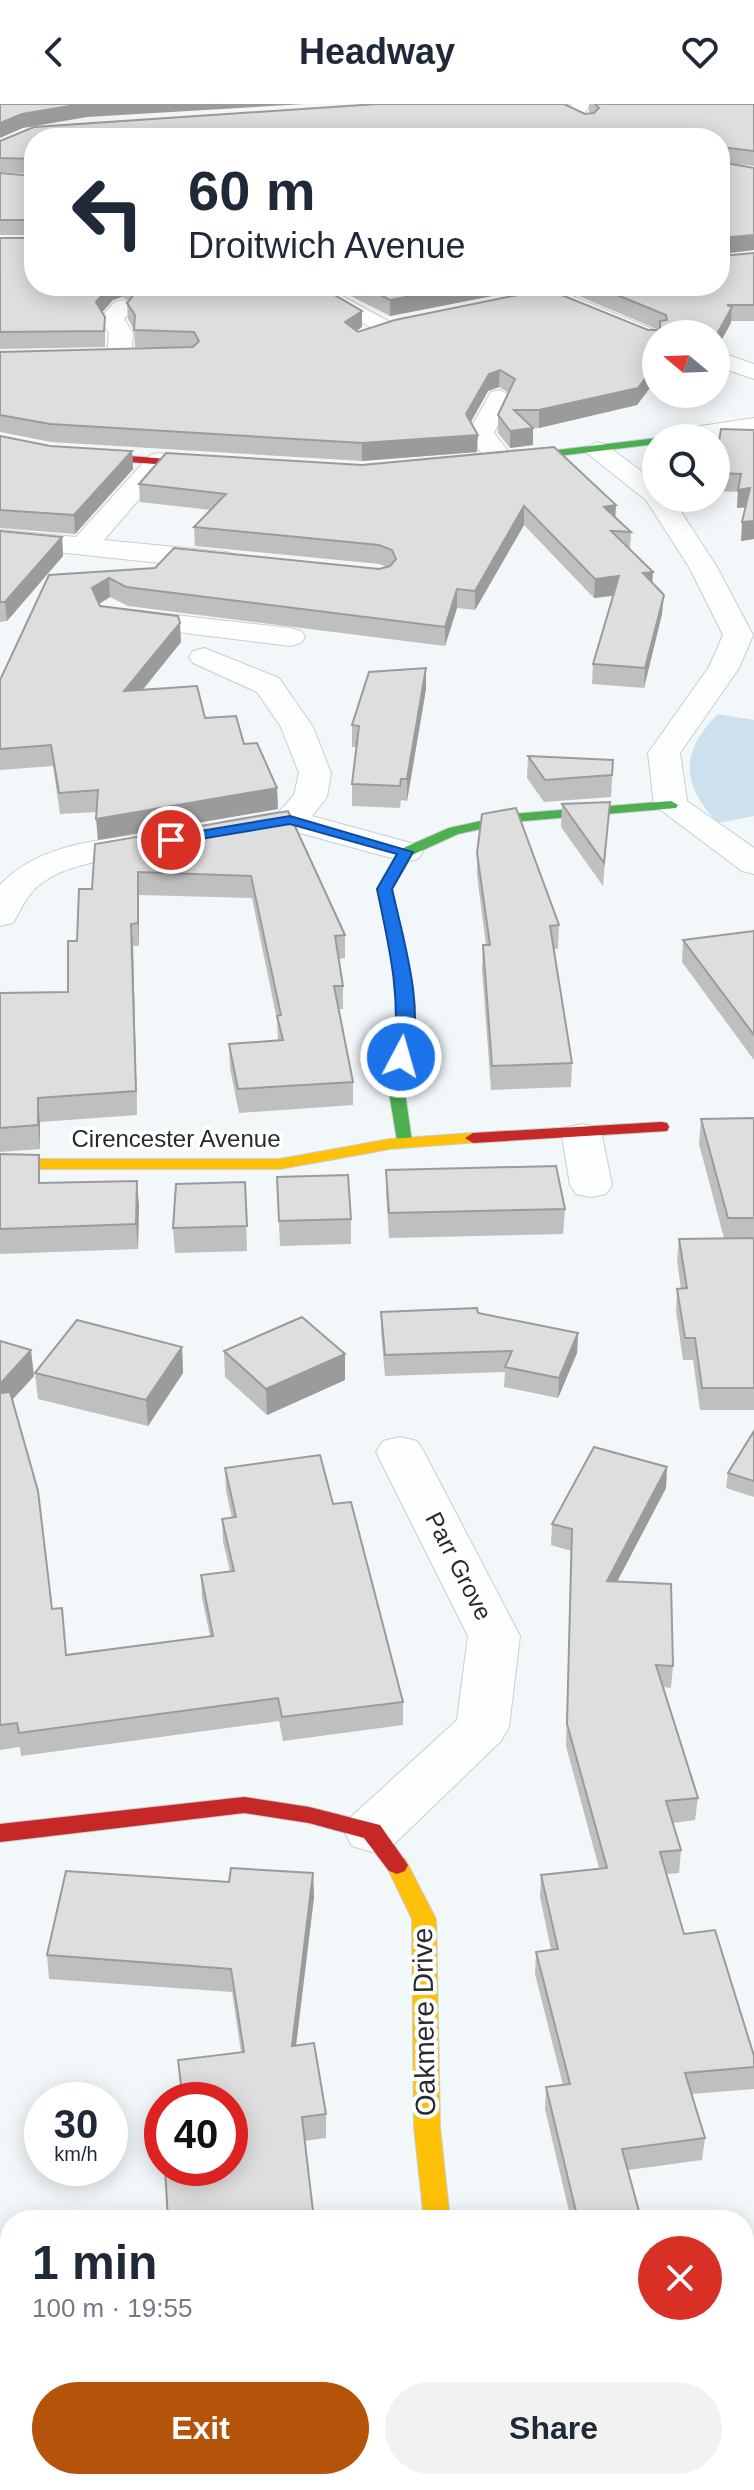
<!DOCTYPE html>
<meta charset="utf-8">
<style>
:root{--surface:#fff;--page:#f2f2f3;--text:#1f2937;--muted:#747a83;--accent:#b45309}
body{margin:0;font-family:Arial,sans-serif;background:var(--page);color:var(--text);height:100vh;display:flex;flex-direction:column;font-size:30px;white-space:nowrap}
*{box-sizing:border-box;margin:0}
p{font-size:26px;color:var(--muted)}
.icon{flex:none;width:44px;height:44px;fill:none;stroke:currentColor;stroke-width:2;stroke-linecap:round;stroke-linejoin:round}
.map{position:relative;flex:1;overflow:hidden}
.panel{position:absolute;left:0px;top:2106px;width:754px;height:280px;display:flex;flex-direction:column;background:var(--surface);border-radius:32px 32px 0 0;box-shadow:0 4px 20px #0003}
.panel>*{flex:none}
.top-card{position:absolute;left:24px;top:24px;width:706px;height:168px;border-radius:32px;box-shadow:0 4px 20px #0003;background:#fff;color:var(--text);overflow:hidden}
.needle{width:52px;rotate:289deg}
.fabs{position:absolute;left:642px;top:216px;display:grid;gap:16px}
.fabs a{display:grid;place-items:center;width:88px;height:88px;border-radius:50%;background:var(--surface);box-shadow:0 4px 20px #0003;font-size:40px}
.speed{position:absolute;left:24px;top:1978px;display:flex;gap:16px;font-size:40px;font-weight:700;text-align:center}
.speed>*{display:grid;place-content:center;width:104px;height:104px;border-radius:50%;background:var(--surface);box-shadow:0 4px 20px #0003;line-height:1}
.speed small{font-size:20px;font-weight:400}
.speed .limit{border:12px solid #d22;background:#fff;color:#111}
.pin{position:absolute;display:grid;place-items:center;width:68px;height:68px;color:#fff;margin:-34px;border:4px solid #fff;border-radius:50%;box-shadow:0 2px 8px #0007}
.me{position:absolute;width:88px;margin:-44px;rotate:6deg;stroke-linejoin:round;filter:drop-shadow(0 0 6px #0008)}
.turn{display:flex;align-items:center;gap:28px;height:168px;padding:0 32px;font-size:36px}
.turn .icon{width:104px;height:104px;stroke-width:2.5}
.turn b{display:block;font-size:56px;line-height:68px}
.round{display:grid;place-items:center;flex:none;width:84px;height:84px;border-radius:42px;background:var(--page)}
.headline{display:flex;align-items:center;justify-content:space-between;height:136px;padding:0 32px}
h1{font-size:48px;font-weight:700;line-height:60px}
.cta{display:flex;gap:16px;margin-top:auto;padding:16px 32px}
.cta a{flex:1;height:92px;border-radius:48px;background:var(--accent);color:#fff;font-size:32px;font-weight:700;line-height:92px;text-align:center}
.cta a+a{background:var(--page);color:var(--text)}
header{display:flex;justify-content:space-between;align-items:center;height:104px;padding:0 32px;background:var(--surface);font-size:36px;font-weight:700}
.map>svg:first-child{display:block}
.green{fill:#cce1ed}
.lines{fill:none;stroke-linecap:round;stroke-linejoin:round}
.street-casing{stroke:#c9ced1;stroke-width:2}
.fast-casing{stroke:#c9ced1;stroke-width:2}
.slow-casing{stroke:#c9ced1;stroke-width:2}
.jam-casing{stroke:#c9ced1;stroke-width:2}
.street{fill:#fdfefe;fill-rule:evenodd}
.fast{fill:#4caf50;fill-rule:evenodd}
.slow{fill:#ffc107;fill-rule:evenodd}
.jam{fill:#c62828;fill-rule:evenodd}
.wall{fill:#c0bfc0}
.shaded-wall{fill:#9c9b9c}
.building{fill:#dfdedf;stroke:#9c9b9c;stroke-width:2}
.route{fill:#1a73e8;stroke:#114b97;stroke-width:2}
.labels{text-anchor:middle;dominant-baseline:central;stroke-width:8;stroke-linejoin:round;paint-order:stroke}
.street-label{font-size:24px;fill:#252b2e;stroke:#fff}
.near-street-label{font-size:28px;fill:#252b2e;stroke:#fff}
</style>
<header><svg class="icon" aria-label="back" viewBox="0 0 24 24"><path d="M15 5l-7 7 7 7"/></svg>Headway<svg class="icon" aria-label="heart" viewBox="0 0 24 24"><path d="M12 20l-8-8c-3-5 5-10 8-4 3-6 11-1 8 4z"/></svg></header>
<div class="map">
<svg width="754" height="2386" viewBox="0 0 754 2386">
<rect width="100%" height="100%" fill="#f2f7fa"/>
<path class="green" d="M718 610 754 616V712L718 719C680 679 680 648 718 610Z"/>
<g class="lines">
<defs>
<g id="street">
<path d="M572 0H590L585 9 596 16 593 20C583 22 570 19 564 11Z"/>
<path d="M296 182H324L399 223 395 228H379Z"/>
<path d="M517 182H548L664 230H656V242L648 240 520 187Z"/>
<path d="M123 196 135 203 124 215 133 229 131 253 119 260 107 253 109 229 100 214 115 198Z"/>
<path d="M716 247 754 260V275L716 262Z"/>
<path d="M500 286 512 293 494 329 515 356 511 362C489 367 479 345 468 329L491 288Z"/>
<path d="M754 314V330L716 335 662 334 675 326Z"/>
<path d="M596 338 605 340 656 378V394H672L717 463 753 531 739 564 680 649 687 697 754 744V770L742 767 654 701 648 649 709 563 723 531 689 463 646 396 583 346Z"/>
<path d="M159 349 168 351 172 357 104 436 226 448 236 451 240 457 236 463 226 466 0 442V426L76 433 150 351Z"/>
<path d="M122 505 290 524 301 527 305 533 301 539 290 542 112 520 107 514 112 508Z"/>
<path d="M204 544 279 574 313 623 331 669 327 693 312 712 418 741 423 748 418 755 406 758 289 726 234 735 222 732 217 725 222 718 279 708 294 691 299 669 281 623 257 588 193 559 189 553 193 547Z"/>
<path d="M154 729 166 732 171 739 166 746C124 757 74 753 38 782 26 792 21 806 13 819L0 822V781C39 739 100 736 154 729Z"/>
<path d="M582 1020 596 1023 602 1032 612 1081 606 1090 591 1093 576 1090 570 1081 562 1032 568 1023Z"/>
<path d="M400 1333 417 1337 424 1348 520 1532 509 1623 501 1637 392 1742 372 1748 352 1742 344 1727 352 1712 457 1616 468 1532 376 1348 383 1337Z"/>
<path d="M456 2376H526L528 2386H458Z"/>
</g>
<g id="fast">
<path d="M657 334 656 340 500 359 495 356 500 353Z"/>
<path d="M671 697 678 701 676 704 512 718 458 730 412 751 392 785 412 879 414 924 404 982 412 1038 410 1042H398L388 982 398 924 396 879 378 785 401 745 449 724 512 710Z"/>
</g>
<g id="slow">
<path d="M473 1029 481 1034 479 1038 390 1045 280 1065H0V1055H280L390 1035Z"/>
<path d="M397 1752 405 1755 436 1815 440 2023 450 2116H424L414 2023 412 1815 386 1761 389 1755Z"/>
</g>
<g id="jam">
<path d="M0 335 51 346 220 359 225 362 220 365 51 352 0 341Z"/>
<path d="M661 1018 667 1019 669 1023 667 1027 473 1039 465 1034 473 1029Z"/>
<path d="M244 1693 309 1703 380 1721 408 1761 405 1767 397 1770 389 1767 364 1734 309 1719 244 1709 0 1738V1720Z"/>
</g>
</defs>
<use href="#street" class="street-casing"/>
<use href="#fast" class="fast-casing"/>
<use href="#slow" class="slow-casing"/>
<use href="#jam" class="jam-casing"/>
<use href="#street" class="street"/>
<use href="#fast" class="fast"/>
<use href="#slow" class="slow"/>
<use href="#jam" class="jam"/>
</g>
<g class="wall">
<path d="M377 0H569L568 2 585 10 590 9 589 8V0H754V62L720 58 754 146 720 150V34H34V131H0V69L33 72V70L0 68V37Z"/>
<path d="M0 134 34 182H319L362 207V223L357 227 358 228 659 226 555 182H720L754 149V217H731L716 246V230H656V281H652L637 301 539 324H533V341L510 344 498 329V311L509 289 499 283 488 287 471 318 477 348 362 357 51 338 0 328V248L177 244 135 243 134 226 128 215 127 199 129 197 122 193 113 196 102 208 105 213V243L0 245Z"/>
<path d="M331 182H519L518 187 390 212Z"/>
<path d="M754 326V435L741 437 746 403 737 404 738 388 716 387V357Z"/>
<path d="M0 332 50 342 132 347 133 365 75 430 0 424Z"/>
<path d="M166 349 615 413 631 428 630 446 652 479 662 510 644 584 592 580 593 560 613 492 594 494 524 421 475 506 457 504 445 542 128 502 110 493 99 500 100 502 181 538 143 586 205 614 244 640 277 684 278 705 98 736 97 708 60 710 53 662 0 666V576L49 471 379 465 387 463 379 460 195 442 194 423 211 406 140 398 139 380Z"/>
<path d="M0 427 62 433 63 452 7 517 0 518Z"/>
<path d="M426 585 407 697 401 696 400 704 352 702V680L357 643H352V621Z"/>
<path d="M528 652 613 656 611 693 544 698 527 674Z"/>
<path d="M562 700 608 720 603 782 561 723Z"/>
<path d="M288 707 345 831V854L339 855 343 882V905H338L353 978V1001L239 1009 230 964 229 940 278 936 277 916 252 794 139 791V842H133L137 1011 40 1018V1045L0 1048V889L68 888 77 837 92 785Z"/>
<path d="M477 749 559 821 558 845H554L572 959 571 983 491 986 482 865 483 841H486L477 771Z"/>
<path d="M754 827V956L682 858 683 836Z"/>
<path d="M754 1014V1306H700L693 1256H683L676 1207 677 1185H681L677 1156 679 1135 724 1134 699 1040 701 1015Z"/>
<path d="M0 1050 41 1079 139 1101 138 1145 0 1150Z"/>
<path d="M386 1066 565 1105 563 1130 389 1134 386 1090Z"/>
<path d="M277 1073 351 1115V1140L280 1142Z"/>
<path d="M245 1078 247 1147 175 1149 173 1124Z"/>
<path d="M381 1208 478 1209 578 1229 577 1249 558 1294 504 1283 505 1268 385 1272 381 1228Z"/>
<path d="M0 1237 34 1272 12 1296 52 1505 67 1551 210 1532 202 1494 201 1471 230 1467 223 1438 222 1415 232 1414 226 1387 225 1364 333 1400 403 1598V1621L283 1637 279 1617 21 1652 20 1643 0 1646Z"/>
<path d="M182 1243 183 1269 148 1322 38 1295 35 1269Z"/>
<path d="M224 1247 345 1276 267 1311 225 1273Z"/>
<path d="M754 1327V1393L726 1384 728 1369Z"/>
<path d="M667 1363 666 1384 617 1477 673 1562 671 1584 663 1583 698 1694 695 1716 673 1719 681 1746 679 1769 666 1770 684 1830 754 1952V1985L692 1990 705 2034 702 2056 628 2066 640 2111 639 2116H571L545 2005 546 1983 563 1981 535 1870 536 1848 551 1846 540 1793 541 1771 599 1764 566 1642 571 1447 551 1441 552 1420Z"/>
<path d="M313 1769 314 1793 296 1942 326 2010V2034L304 2037 230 2064V1996H181L178 1956 241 1948 232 1888 49 1875 47 1851 229 1778Z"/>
<path d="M754 2148V2356L744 2357V2149Z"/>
<path d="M90 2376H122L90 2381Z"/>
</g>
<g class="shaded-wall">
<path d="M81 0H305L87 13 23 24 0 34V19L22 10Z"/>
<path d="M754 131V146L720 150V134Z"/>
<path d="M110 182H122V193L113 196 97 214 96 198Z"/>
<path d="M463 182H519L518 187 390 212V196Z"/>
<path d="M732 203 731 219 716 246V232Z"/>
<path d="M362 207V223L345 234V218Z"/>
<path d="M653 264 652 281 637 301 539 324V306Z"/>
<path d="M500 266 499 283 488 287 465 328 466 310 489 270Z"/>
<path d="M533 324V341L510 344V327Z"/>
<path d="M478 331 477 348 362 357V339Z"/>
<path d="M132 347 133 365 75 430 74 411Z"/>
<path d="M750 384 749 403 737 404 738 386Z"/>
<path d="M616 401 615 420 604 403Z"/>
<path d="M524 402V421L475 506V487Z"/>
<path d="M754 417V435L741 437 742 418Z"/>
<path d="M62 433 63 452 7 517 5 498Z"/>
<path d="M653 468 652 487 643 469Z"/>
<path d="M619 472 618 491 594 494 595 475Z"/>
<path d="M109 474 110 493 94 503 92 484Z"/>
<path d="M457 485V504L445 542V523Z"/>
<path d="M664 491 662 510 644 584 645 564Z"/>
<path d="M180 519 181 538 125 607 124 587Z"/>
<path d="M426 564V585L407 697V675Z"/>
<path d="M277 684 278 705 98 736 96 715Z"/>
<path d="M138 768 139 791V842L138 819Z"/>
<path d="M131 820 133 842 137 1011 136 987Z"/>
<path d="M38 994 40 1018V1045L38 1021Z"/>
<path d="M137 1077 139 1101 138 1145 136 1120Z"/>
<path d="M578 1229 577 1249 558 1294 559 1274Z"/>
<path d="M182 1243 183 1269 148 1322 146 1296Z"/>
<path d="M31 1246 34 1272 0 1309V1280Z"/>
<path d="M345 1250V1276L267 1311 266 1285Z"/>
<path d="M667 1363 666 1384 606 1499 607 1477Z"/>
<path d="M313 1769 314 1793 293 1966 292 1942Z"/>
<path d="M49 2376H61L57 2386H43Z"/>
</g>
<g class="building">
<path d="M0 0H81L22 10 0 19Z"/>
<path d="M377 0H564L585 10 594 9 599 4 595 0H754V47L721 43 720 49V34H34V55L0 54V37L34 23Z"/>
<path d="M720 58 754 64V131L720 134Z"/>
<path d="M34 64V116H0V69L33 72Z"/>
<path d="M0 134H34V182H110L96 198 105 213 104 227 0 228Z"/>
<path d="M754 149V201H727L732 203 716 232V230H656V264H653L638 284 539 306H514L533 324 510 327 498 311 515 275 500 266 489 270 466 310 478 331 362 339 50 320 0 311V248L193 243 199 237 194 228 134 226 135 211 127 199 137 187 130 182H319L362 207 345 218 358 228 395 216 547 185 648 226H660V217L667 216 666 211 595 182H720V152Z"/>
<path d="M363 182H463L390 196Z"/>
<path d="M721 325 754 326V417L742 418 750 384 738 386 741 370 716 369V357Z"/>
<path d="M0 332 50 342 132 347 74 411 0 406Z"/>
<path d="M554 343 616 401 604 403 631 428 611 427 653 468 643 469 664 491 645 564 593 560 619 472 595 475 524 402 475 487 457 485 445 523 126 483 109 474 92 484 100 502 178 512 180 519 124 587 197 582 205 614 236 612 244 640 257 639 277 684 96 715 98 686 59 689 51 641 0 645V576L49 471 155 464 174 444 379 465 390 462 396 455 392 446 379 441 194 423 226 390 139 380 166 349 362 361Z"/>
<path d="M0 427 62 433 5 498H0Z"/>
<path d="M426 564 407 675H401L400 682 352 680 359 622 352 621 369 568Z"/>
<path d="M528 652 613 656 612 671 545 676Z"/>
<path d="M610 698 604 759 562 700Z"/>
<path d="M516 704 559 821 550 822 572 959 492 962 483 841H490L477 749 482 710Z"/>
<path d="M288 707 345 831 335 832 343 882H334L353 978 238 985 229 940 283 936 277 912 281 911 251 772 138 768V819L131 820 136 987 38 994V1021L0 1024V889L68 888V837H77L79 785H92L95 740Z"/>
<path d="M754 827V931L683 836Z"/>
<path d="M754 1014V1114H728L701 1015Z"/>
<path d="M0 1050 39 1051V1079L137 1077 136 1120 0 1125Z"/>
<path d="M556 1062 565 1105 389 1109 386 1066Z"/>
<path d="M348 1071 351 1115 279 1117 277 1073Z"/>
<path d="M245 1078 247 1122 173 1124 176 1080Z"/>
<path d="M754 1134V1284H702L695 1234H685L677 1185 687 1184 679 1135Z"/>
<path d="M477 1204 478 1209 578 1229 559 1274 505 1263 512 1247 385 1251 381 1208Z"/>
<path d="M302 1213 345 1250 266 1285 224 1247Z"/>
<path d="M77 1216 182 1243 146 1296 35 1269Z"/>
<path d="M0 1237 31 1246 0 1280Z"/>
<path d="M10 1288 38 1387 52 1505 62 1504 66 1551 213 1532 201 1471 234 1467 222 1415 236 1413 225 1364 320 1351 333 1400 351 1398 403 1598 282 1613 278 1594 19 1629 17 1619 0 1621V1289Z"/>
<path d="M754 1327V1377L728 1369Z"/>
<path d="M594 1343 667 1363 607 1477 671 1480 673 1562 656 1561 698 1694 666 1697 681 1746 660 1748 684 1830 715 1826 754 1952V1963L685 1969 705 2034 622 2045 640 2111 601 2116H578L546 1983 570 1980 536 1848 558 1845 541 1771 607 1764 567 1620 572 1425 552 1420Z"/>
<path d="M231 1764 313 1769 292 1942 314 1939 326 2010 302 2013 314 2116H168L165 2064H230V1996H183L178 1956 244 1948 231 1865 47 1851 66 1767 229 1778Z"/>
<path d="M754 2148V2329L748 2330 744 2314V2149Z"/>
<path d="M0 2335 10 2339V2376H49L43 2386H0Z"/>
<path d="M198 2376H357L358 2386H199Z"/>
</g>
<path class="route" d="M290 712 413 748 392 785C402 831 428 913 407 956L393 953C402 895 389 842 377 785L397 750 290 720 171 740 164 736 171 732Z"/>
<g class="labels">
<g class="street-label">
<text x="176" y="1034">Cirencester Avenue</text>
<text transform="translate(459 1462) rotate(63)">Parr Grove</text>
</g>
<g class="near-street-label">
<text transform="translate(424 1918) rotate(-91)">Oakmere Drive</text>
</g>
</g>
</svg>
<div class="fabs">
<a><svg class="needle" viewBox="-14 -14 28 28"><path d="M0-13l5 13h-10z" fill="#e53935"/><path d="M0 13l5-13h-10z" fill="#747a83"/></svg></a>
<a><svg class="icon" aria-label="search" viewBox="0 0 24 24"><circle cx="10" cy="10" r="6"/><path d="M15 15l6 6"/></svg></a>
</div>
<div class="speed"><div>30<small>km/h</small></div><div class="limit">40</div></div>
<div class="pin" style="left:171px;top:736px;background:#d93025"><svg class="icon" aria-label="arrive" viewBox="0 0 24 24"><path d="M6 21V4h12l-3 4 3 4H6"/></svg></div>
<svg class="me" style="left:401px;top:953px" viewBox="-20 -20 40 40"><circle r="17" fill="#1a73e8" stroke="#fff" stroke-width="3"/><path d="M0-11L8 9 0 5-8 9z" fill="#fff"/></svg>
<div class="top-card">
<div class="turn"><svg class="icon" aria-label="left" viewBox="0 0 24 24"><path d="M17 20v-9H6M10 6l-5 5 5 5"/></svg><div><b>60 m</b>Droitwich Avenue</div></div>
</div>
<section class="panel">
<div class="headline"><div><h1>1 min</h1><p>100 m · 19:55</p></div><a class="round" style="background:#d93025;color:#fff"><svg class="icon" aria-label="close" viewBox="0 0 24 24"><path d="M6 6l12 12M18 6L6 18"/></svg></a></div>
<div class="cta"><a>Exit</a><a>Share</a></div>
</section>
</div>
